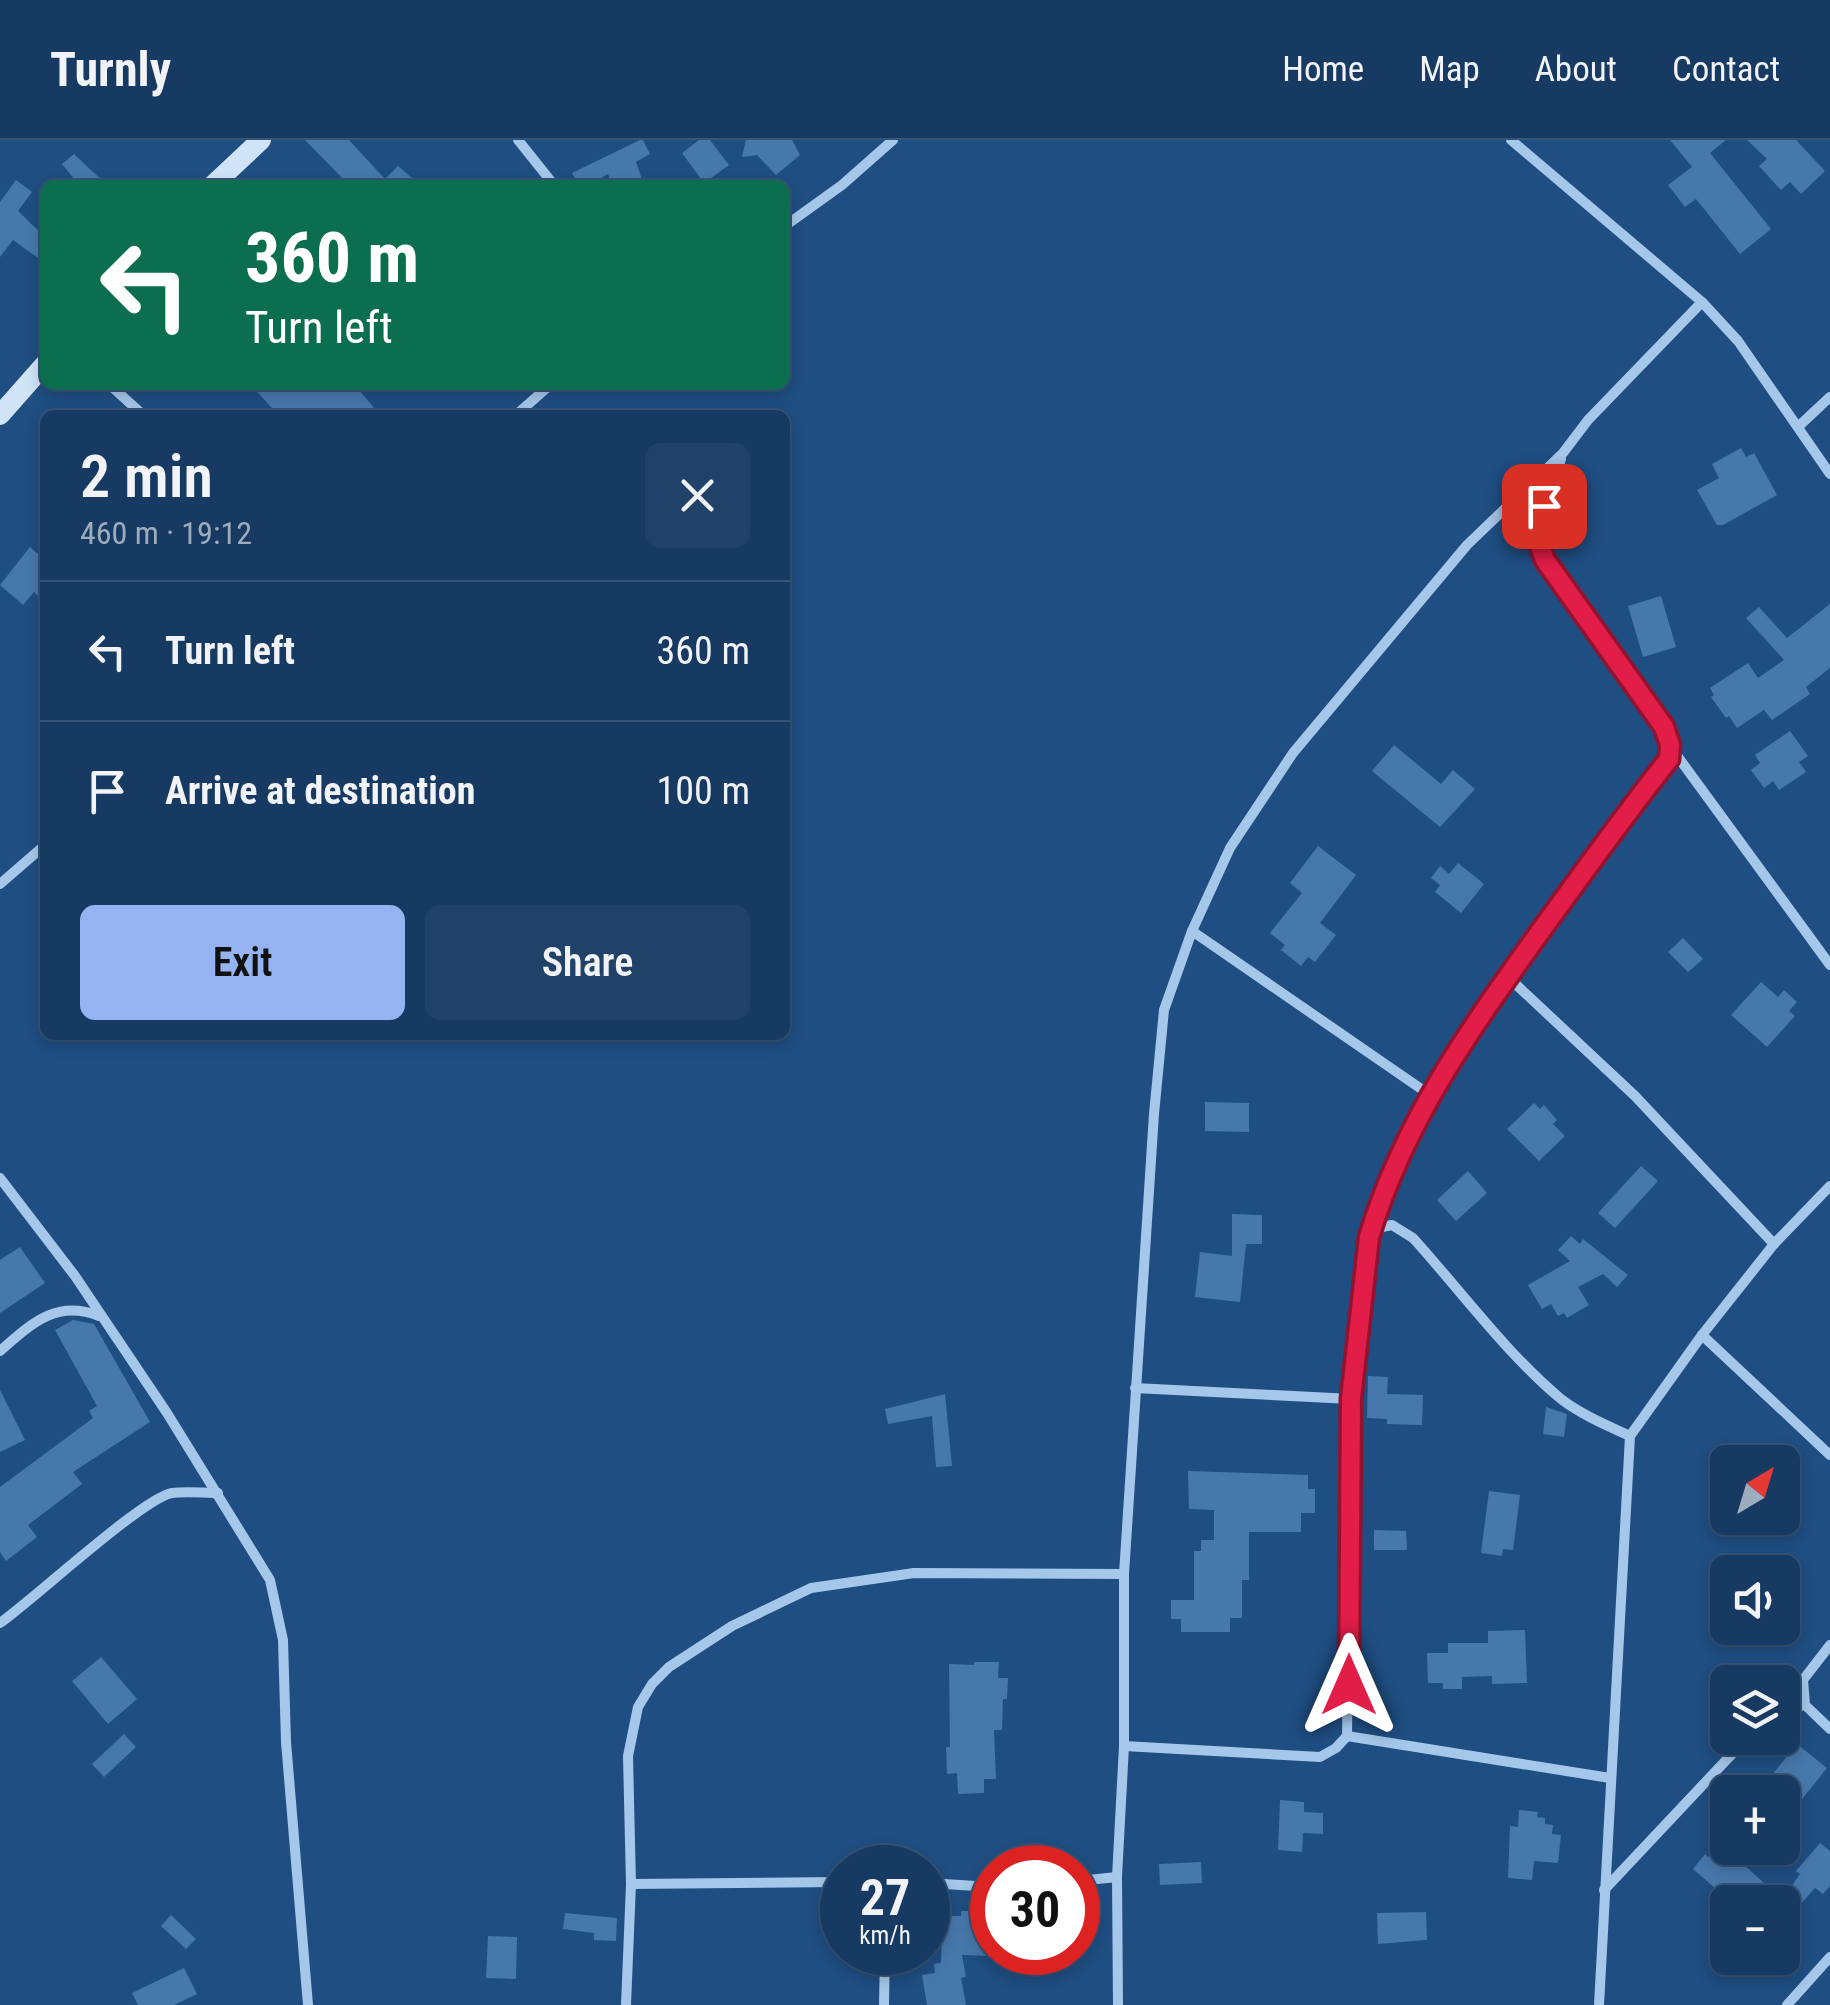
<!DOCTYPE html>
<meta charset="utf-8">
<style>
:root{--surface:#173a62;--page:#204168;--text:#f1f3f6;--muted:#9eadbe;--line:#365477;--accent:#95b2f1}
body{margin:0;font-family:"Roboto Condensed",sans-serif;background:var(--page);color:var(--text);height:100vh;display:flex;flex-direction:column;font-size:38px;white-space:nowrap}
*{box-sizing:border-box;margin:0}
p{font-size:32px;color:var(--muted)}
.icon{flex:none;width:55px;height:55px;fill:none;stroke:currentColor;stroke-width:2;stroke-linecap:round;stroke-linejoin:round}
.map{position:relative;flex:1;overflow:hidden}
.sheet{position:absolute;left:40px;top:270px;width:750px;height:630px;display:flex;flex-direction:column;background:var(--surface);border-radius:15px;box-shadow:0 5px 15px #0003,0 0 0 2px var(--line)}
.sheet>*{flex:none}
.banner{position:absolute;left:40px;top:40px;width:750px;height:210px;border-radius:15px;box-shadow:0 5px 15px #0003,0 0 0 2px var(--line);background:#0b6e4f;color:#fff;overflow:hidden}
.needle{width:65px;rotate:38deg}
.buttons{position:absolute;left:1710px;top:1305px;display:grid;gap:20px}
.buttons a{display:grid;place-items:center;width:90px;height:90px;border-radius:15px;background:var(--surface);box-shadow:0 5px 15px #0003,0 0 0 2px var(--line);font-size:50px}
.speed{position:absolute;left:820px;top:1705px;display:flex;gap:20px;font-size:50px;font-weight:700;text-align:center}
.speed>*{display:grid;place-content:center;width:130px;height:130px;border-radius:50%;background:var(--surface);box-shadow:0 5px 15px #0003,0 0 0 2px var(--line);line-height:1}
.speed small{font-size:25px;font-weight:400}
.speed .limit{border:15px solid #d22;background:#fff;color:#111}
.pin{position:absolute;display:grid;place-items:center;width:85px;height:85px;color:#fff;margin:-42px;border-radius:20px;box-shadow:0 5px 15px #0006}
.me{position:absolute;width:110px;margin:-55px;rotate:0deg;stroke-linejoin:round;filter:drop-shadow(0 0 8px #0008)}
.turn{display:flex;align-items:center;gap:35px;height:210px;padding:0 40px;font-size:45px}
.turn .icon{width:130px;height:130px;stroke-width:2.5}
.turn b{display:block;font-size:70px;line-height:85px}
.round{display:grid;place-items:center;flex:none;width:105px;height:105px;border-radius:15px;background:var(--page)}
.head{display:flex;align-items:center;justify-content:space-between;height:170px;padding:0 40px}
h1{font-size:60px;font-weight:600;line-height:75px}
.action{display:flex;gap:20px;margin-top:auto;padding:20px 40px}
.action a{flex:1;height:115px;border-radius:15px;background:var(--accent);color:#111;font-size:40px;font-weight:600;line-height:115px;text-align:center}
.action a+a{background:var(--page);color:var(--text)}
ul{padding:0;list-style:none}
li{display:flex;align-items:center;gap:30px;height:140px;padding:0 40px;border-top:2px solid var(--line)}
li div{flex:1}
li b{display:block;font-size:38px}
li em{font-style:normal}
header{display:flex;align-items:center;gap:60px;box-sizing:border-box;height:140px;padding:0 50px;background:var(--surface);border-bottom:2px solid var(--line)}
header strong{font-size:48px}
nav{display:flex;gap:55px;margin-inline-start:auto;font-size:35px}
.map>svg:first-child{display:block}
.building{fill:#4778ab}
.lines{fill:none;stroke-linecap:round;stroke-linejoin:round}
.street{stroke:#a5c7e9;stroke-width:10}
.secondary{stroke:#d0e3f7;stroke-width:20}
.route-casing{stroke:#92132f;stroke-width:25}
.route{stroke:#e11d48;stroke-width:18}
</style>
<header>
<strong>Turnly</strong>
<nav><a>Home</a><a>Map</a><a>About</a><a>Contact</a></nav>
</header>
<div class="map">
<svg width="1830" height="1865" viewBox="0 0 1830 1865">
<rect width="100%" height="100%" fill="#1f4e82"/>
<g class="building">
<path d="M305 0H349L385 39 398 26 420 45H349Z"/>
<path d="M640 0H643L650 14 636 22 644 45H612L608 34 589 45H579L572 33Z"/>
<path d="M699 0H710L729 25 704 43 682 13Z"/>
<path d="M746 0H792L800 15 776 35 757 15 742 17Z"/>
<path d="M1670 0H1726L1710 13 1771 89 1740 114 1696 59 1685 67 1668 45 1692 27Z"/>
<path d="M1747 0H1796L1825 31 1801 54 1790 42 1781 50 1759 26 1767 19Z"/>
<path d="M74 14 107 45H79L62 24Z"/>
<path d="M16 40 32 52 18 71 45 97V123L13 100 0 117V62Z"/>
<path d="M251 245H355L380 275H278Z"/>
<path d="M1741 308 1746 317 1754 313 1777 355 1723 385H1717L1697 350 1719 338 1712 324Z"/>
<path d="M30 407 45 420V462L34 452 23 465 0 445Z"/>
<path d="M1661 456 1676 507 1643 517 1628 466Z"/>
<path d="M1830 464V528L1806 547 1810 554 1772 580 1764 570 1737 588 1729 576 1726 578 1711 557 1714 555 1710 548 1748 523 1758 538 1784 520 1746 478 1759 467 1787 498Z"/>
<path d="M1790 591 1808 616 1799 622 1806 632 1779 650 1773 641 1764 648 1751 630 1760 623 1755 615Z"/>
<path d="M1394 605 1441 644 1453 630 1475 649 1440 687 1372 631Z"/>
<path d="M1318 706 1356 735 1320 783 1336 795 1315 822 1308 817 1301 826 1281 810 1285 805 1270 793 1302 753 1290 743Z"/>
<path d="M1458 723 1484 744 1461 773 1435 752 1440 745 1431 738 1440 726 1449 734Z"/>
<path d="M1683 798 1703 819 1688 832 1668 812Z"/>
<path d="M1761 842 1778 857 1784 850 1797 862 1789 871 1795 876 1767 907 1731 875Z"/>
<path d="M1205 962 1249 963V992L1205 991Z"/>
<path d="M1534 963 1540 969 1544 965 1557 980 1553 984 1565 996 1539 1021 1507 989Z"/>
<path d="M1641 1026 1658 1041 1615 1088 1598 1073Z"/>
<path d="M1468 1031 1487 1053 1456 1081 1437 1060Z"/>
<path d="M1232 1074 1262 1075V1104H1246L1240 1162 1195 1157 1200 1112 1232 1116Z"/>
<path d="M1571 1096 1580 1104 1583 1099 1628 1135 1617 1147 1603 1134 1578 1147 1589 1165 1567 1178 1564 1173 1558 1176 1551 1164 1542 1169 1528 1145 1570 1121 1558 1110Z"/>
<path d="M20 1107 45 1143 0 1173V1120Z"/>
<path d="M73 1180 94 1184 150 1282 73 1332 82 1344 28 1385 37 1397 6 1421 0 1412V1347L93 1278 89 1271 97 1266 55 1190Z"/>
<path d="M1368 1236 1388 1237 1387 1254 1423 1255 1422 1285 1387 1284V1279L1367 1278Z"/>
<path d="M0 1250 25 1300 0 1312Z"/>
<path d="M945 1254 952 1326 936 1327 932 1276 888 1284 885 1269Z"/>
<path d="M1546 1267 1567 1274 1564 1297 1543 1294Z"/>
<path d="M1188 1331 1308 1335V1349H1315V1373H1301V1392H1249V1440H1242V1478H1230V1492H1181V1479H1171V1460H1194V1411H1201V1400H1214V1370L1189 1369Z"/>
<path d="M1489 1351 1520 1355 1513 1410 1503 1409 1502 1416 1481 1413Z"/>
<path d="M1374 1390 1406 1391 1407 1410H1374Z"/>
<path d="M1525 1490 1527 1543 1492 1544V1536L1462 1537V1549H1443V1543H1428L1427 1513H1448V1503H1488V1491Z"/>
<path d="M101 1517 137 1559 108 1584 72 1541Z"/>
<path d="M974 1522H999L998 1538H1008L1007 1559H1003L1002 1590H994L996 1639H984V1653L958 1654 957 1633 947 1634 946 1607H950L949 1524 974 1525Z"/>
<path d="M124 1594 136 1607 104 1637 92 1624Z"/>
<path d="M1797 1604 1827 1628 1794 1669 1782 1660V1646L1771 1636Z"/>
<path d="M1280 1660 1304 1662V1672L1323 1673V1694L1303 1693 1302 1712 1278 1710Z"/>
<path d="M1519 1670 1538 1672 1537 1677 1545 1678V1684L1553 1685 1552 1694 1561 1695 1558 1723 1534 1721 1532 1740 1508 1738 1510 1686 1518 1687Z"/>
<path d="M1820 1703 1830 1711V1746L1823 1754 1815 1748 1782 1785V1762H1731L1693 1729 1705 1714 1708 1717 1715 1708 1733 1721 1736 1717 1782 1760 1800 1734 1796 1731Z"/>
<path d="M1201 1722 1202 1743 1160 1745 1159 1724Z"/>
<path d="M961 1771H989L992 1816 962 1815 966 1837 961 1838 966 1865H927L922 1835 935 1833 934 1824 941 1823 942 1787H948V1776H961Z"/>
<path d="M1426 1772 1427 1800 1378 1804 1377 1773Z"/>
<path d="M565 1773 617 1778 616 1801 594 1800V1793L563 1789Z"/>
<path d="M171 1775 196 1799 186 1809 161 1786Z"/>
<path d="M488 1796 517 1797 516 1839 486 1838Z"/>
<path d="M184 1828 197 1854 174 1865H138L132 1853Z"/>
</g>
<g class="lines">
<g class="street">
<path d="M518 0 554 45"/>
<path d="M1511 0 1702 162 1738 201 1830 334"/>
<path d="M785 86 842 45 893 0"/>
<path d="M110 245 143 275"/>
<path d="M516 275 550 245"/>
<path d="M1799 286 1830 257"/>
<path d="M1670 606 1830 825"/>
<path d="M0 744 45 705"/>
<path d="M1192 791 1430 955"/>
<path d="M1508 837 1635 956 1774 1104"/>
<path d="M0 1038 75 1136 167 1273 270 1440 283 1500 286 1602 308 1865"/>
<path d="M1369 1097 1382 1087 1392 1085 1413 1098C1461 1151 1506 1213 1561 1259 1582 1275 1606 1285 1630 1296"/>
<path d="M1702 1195 1830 1315"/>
<path d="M0 1211C31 1184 56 1159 99 1176"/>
<path d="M1135 1248 1351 1259"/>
<path d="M0 1483C34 1459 143 1358 172 1353 187 1351 203 1353 218 1353"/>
<path d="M1830 1505 1803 1540 1805 1565 1830 1589"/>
<path d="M1782 1569 1805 1565"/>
<path d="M1347 1596 1610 1638"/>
<path d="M1124 1606 1320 1617 1336 1608 1347 1596 1351 1259 1369 1097C1403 983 1471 887 1541 792 1583 734 1625 676 1669 619V605L1663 587 1545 420C1530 385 1549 353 1561 319"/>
<path d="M1078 1741 1117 1737"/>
<path d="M928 1743 992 1747"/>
<path d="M631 1744 842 1742"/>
<path d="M1604 1750 1747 1598"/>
<path d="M626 1865 631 1744 628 1616 638 1567 652 1544 669 1527 732 1486 811 1448 914 1433 1124 1434"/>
<path d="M884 1865 885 1812"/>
<path d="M1118 1865 1117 1737 1124 1606V1434L1154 974 1164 870 1192 791 1230 708 1293 613 1467 405 1563 313 1588 280 1702 162"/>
<path d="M1599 1865 1630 1296 1702 1195 1774 1104 1830 1046"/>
<path d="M1787 1865 1830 1817"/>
</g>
<g class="secondary">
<path d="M213 45 261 0"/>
<path d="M0 275 45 224"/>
</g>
</g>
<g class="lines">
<defs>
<path id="route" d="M1349 1545 1351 1259 1369 1097C1405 978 1473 885 1545 785 1586 729 1626 673 1669 619L1670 605 1664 587 1545 420C1536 399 1536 387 1544 366"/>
</defs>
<use href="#route" class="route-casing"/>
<use href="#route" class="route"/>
</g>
</svg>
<div class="buttons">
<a><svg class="needle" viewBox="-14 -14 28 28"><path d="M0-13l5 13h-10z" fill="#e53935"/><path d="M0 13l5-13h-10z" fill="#9eadbe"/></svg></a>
<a><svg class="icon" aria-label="sound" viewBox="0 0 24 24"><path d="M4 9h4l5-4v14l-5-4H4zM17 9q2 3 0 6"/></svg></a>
<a><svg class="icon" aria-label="layers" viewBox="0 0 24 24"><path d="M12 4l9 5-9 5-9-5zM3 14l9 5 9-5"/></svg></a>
<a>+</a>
<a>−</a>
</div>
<div class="speed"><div>27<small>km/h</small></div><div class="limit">30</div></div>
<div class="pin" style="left:1544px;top:366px;background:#d93025"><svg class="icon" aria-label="arrive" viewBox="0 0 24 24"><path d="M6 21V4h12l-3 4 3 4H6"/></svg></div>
<svg class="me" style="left:1349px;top:1545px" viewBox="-20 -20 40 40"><path d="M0-17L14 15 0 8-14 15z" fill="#e11d48" stroke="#fff" stroke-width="4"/></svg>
<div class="banner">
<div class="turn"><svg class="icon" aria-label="left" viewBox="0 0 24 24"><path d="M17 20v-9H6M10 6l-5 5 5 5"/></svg><div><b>360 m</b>Turn left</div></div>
</div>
<section class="sheet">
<div class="head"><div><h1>2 min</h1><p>460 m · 19:12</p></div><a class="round"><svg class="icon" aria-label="close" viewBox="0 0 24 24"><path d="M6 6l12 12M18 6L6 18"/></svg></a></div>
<ul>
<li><svg class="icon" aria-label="left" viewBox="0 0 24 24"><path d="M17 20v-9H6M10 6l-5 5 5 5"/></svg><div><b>Turn left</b></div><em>360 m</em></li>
<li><svg class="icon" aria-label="arrive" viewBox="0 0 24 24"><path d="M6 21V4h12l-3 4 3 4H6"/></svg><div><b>Arrive at destination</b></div><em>100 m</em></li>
</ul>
<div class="action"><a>Exit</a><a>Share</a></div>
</section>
</div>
